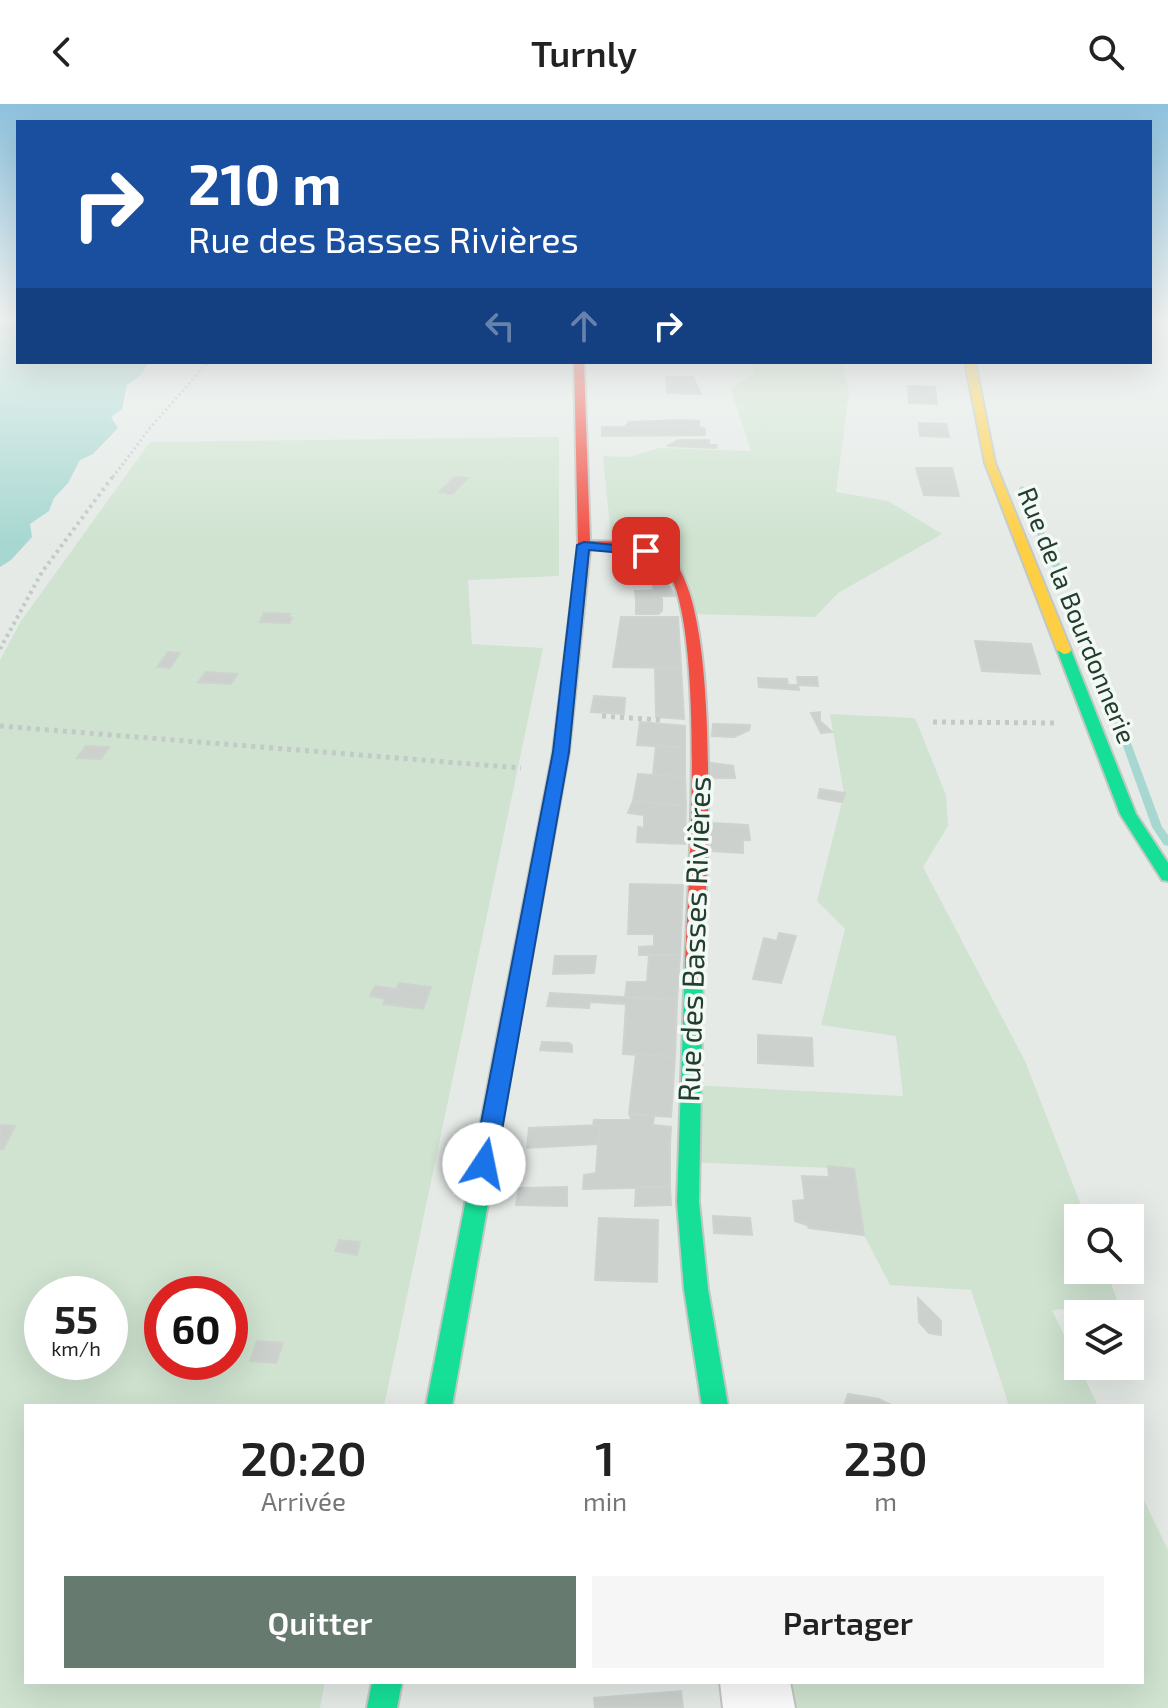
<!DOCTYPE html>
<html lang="fr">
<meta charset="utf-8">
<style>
:root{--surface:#fff;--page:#f6f6f6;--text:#222;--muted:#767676;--accent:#677a6f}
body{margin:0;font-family:"Exo 2",sans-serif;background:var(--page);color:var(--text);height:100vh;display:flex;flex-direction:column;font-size:30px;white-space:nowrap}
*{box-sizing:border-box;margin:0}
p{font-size:26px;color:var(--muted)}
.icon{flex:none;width:44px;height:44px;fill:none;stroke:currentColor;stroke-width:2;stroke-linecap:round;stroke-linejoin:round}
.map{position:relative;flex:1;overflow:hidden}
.side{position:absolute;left:24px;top:1300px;width:1120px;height:280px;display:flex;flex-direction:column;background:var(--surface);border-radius:0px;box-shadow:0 8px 32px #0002}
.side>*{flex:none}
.guide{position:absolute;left:16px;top:16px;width:1136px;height:244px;border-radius:0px;box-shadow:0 8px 32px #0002;background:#1a4fa0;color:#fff;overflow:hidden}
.tools{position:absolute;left:1064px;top:1100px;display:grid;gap:16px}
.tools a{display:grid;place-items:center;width:80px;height:80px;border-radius:0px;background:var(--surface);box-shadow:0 8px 32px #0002;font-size:40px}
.speed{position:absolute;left:24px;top:1172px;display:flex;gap:16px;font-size:40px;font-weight:700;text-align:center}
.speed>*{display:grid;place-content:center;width:104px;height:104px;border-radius:50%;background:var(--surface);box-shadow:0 8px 32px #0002;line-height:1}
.speed small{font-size:20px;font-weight:400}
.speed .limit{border:12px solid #d22;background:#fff;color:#111}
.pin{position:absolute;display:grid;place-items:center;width:68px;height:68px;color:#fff;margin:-34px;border-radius:16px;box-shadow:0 4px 12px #0006}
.me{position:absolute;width:88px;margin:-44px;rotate:11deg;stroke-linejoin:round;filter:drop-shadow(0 0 6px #0008)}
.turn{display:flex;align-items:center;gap:28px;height:168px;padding:0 40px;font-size:36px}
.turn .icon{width:104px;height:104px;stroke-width:2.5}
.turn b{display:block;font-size:56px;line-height:68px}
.lanes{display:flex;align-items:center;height:76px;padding:0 40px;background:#0003;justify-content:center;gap:40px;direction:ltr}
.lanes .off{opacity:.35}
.eta{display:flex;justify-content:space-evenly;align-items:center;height:136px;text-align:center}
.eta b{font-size:48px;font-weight:600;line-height:56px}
.cta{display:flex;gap:16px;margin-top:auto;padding:16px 40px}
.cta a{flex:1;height:92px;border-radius:0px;background:var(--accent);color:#fff;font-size:32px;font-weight:600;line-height:92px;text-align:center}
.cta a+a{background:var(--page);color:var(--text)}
header{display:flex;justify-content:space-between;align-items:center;height:104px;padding:0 40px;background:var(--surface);font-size:36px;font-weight:600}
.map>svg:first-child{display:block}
.green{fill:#cfe3d0;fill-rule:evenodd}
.water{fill:#a7d7d1}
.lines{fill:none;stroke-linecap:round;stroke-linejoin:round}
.stream{fill:#a7d7d1;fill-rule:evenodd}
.building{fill:#ccd1ce;stroke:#ced3d0;stroke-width:2}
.street-casing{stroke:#c2c7c4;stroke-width:4}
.fast-casing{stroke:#c1c8c4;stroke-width:4}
.slow-casing{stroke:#c1c8c4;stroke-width:4}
.jam-casing{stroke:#c1c8c4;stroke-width:4}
.path-far2{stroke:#c2cac5;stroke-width:3;stroke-dasharray:2 3;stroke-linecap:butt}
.path-far1{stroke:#c2cac5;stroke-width:4;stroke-dasharray:3 4;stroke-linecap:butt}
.path{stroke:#c2cac5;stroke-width:5;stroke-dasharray:4 5;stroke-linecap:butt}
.street{fill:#fbfcfb;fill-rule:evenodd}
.fast{fill:#16e098;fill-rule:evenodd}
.slow{fill:#ffcf43;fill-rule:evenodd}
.jam{fill:#f24e42;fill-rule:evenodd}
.route{fill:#1a73e8;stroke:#114b97;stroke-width:2}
.labels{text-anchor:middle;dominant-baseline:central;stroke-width:7;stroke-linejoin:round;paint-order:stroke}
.far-street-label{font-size:26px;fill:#233d2f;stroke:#f3f9f5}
.street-label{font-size:30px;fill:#233d2f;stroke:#f3f9f5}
</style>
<header><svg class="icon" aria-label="back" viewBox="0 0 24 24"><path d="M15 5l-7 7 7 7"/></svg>Turnly<svg class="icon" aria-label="search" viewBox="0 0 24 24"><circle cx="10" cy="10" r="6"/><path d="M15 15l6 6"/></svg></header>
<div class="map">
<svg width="1168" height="1604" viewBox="0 0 1168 1604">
<rect width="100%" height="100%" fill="#e5eae7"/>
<g class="green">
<path d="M751 258H841L849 288 836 388 888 397 942 430 838 489 815 513 689 510 671 461 658 438 636 433H611L603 352 629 353 659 344 751 347 731 285 754 270Z"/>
<path d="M559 333V472L468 476 472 540 543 544 384 1302H26V1578H325L320 1604H0V556L21 517 150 338ZM42 1190H110V1258H42ZM162 1190H230V1258H162Z"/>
<path d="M830 610 915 614 946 691 948 722 923 763 1025 957 1086 1114H1078V1166H1106L1119 1201 1052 1206 1098 1302H1009L971 1186 890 1181 864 1131 854 1065 687 1058 689 981 903 992 896 932 821 921 845 825 817 797 844 690Z"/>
<path d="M1142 1392 1168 1446V1604H759L755 1578H1142Z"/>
</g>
<path class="water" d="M0 215H18V258L148 259 142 270 127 281 122 305 111 313 118 324 93 350 80 356 68 379 54 394 49 407 30 420 32 433 11 456 0 463Z"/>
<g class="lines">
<g class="stream">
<path d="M1022 382 1025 384 1041 420 1040 422 1033 420 1019 384Z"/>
<path d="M1037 426 1044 428 1061 463 1060 465 1053 463 1036 428Z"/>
<path d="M1066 489 1073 491 1098 550 1162 723 1168 731V742L1164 741 1152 723 1090 550 1065 491Z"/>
</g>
</g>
<g class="building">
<path d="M666 273H693L701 290 667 289Z"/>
<path d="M908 282 935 283 937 300 909 299Z"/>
<path d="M680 316 699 317V323L705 325 625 323 629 318Z"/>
<path d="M919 319 946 320 949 333 920 332Z"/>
<path d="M602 323H667L705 325V331L602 332Z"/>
<path d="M679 336H709V341H717L716 344 667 342Z"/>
<path d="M916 364H952L959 392 924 391Z"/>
<path d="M455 373 468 374 452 390 439 388Z"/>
<path d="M640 455 655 462 676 492H661L662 496H655L652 474 632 463 618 465V456Z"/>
<path d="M654 486 655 496H636L635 487Z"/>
<path d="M636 496H662V507L658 510H636Z"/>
<path d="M264 509 290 510 288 513 292 514 289 519 260 518Z"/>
<path d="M621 513H678L681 564 613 563Z"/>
<path d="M975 537 1031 540 1040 570 982 567Z"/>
<path d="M168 548 180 549 170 564 157 563Z"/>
<path d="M655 564H681L684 615 656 613Z"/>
<path d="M206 568 237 570 231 580 198 578Z"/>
<path d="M797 573H817L818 582 798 581Z"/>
<path d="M758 574 787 575 788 581H798L799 586 759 583Z"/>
<path d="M594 592 625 594 624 610 591 608Z"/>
<path d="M820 608V617L832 628 821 629 811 609Z"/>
<path d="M640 618 685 622V644L637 641Z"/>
<path d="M713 620 750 621 749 626 734 633 712 632Z"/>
<path d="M86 642 109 643 101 655 77 654Z"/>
<path d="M656 642 685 644V673L653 671Z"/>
<path d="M711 659 733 662 735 674H711Z"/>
<path d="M638 670 685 673 686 702 633 697Z"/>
<path d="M820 685 845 689 842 698 818 694Z"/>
<path d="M633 697 686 702 685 740 637 738 638 723 644 724V711L628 709Z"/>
<path d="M711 719 748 721 750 736H710Z"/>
<path d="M710 736H743V749L710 747Z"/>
<path d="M630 780 683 781 680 851H639V843L654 842V830H628Z"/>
<path d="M779 829 796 832 781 879 753 875 764 834 777 837Z"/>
<path d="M649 851H680L677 896 625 893 627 878H647Z"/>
<path d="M555 852H596L594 869 553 870Z"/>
<path d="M399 879 431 883 423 905 383 900 386 895 370 892 375 882 396 885Z"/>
<path d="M550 889 677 896 675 953 623 950 626 900 590 898 589 904 547 902Z"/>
<path d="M758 931 812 934 813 962 758 959Z"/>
<path d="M542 938 569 939 572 941V948L540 946Z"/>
<path d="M636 950 675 953 671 1013 629 1010Z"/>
<path d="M630 1010 654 1012 653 1021 671 1023 670 1040H598L600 1021 593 1022 594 1016H631Z"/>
<path d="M0 1021 15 1022 3 1045H0Z"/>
<path d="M600 1021 598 1040 527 1044 529 1024Z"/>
<path d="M598 1040H670V1083L583 1085 584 1071 596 1069Z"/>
<path d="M828 1062 854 1065 864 1131 809 1124 807 1121 795 1117 793 1097 805 1096 802 1072 829 1073Z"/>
<path d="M567 1083V1102L516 1101 519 1084Z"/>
<path d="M636 1083H670L671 1101 635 1102Z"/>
<path d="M713 1112 750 1114 752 1131 714 1129Z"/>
<path d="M599 1114 658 1116 657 1178 595 1176Z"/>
<path d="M339 1136 360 1138 357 1151 335 1147Z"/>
<path d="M918 1194 941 1217V1231L929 1229 919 1218Z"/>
<path d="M257 1237 283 1239 276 1259 250 1257Z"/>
<path d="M848 1290 879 1295 893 1302H844Z"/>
<path d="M681 1587 683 1604H595L594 1594Z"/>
</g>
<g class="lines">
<defs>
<path id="street" d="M720 1578H790L795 1604H723Z"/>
<g id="fast">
<path d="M1064 542 1071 546 1136 710 1168 759V777L1162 776 1120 710 1057 546Z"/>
<path d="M694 854 703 860 699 1098 708 1185 728 1302H702L684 1185 677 1098 685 860Z"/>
<path d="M510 912 517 914 520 919 452 1302H426L500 919 503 914Z"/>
<path d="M372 1578H402L397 1604H367Z"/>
</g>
<path id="slow" d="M965 258H975L995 359 1071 546 1069 549 1064 550 1057 546 985 359Z"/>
<path id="jam" d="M574 258H584L590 437C616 438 659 435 676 460 722 524 706 776 703 860L694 866 685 860C688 782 707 519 665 462 650 442 612 445 590 445L569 648 520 919 517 924H503L500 919 553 648 578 441Z"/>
</defs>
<use href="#street" class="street-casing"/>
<use href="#fast" class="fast-casing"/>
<use href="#slow" class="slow-casing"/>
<use href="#jam" class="jam-casing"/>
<path class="path-far2" d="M113 373 150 324 208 258"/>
<path class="path-far1" d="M0 545 42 468 114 371"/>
<g class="path">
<path d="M602 612 660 616"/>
<path d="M933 618 1056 619"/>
<path d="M0 622 521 664"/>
</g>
<use href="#street" class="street"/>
<use href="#fast" class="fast"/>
<use href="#slow" class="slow"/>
<use href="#jam" class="jam"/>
</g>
<linearGradient id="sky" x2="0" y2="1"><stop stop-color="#8ec2df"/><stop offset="0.49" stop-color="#f3f6f4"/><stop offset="1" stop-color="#f3f6f4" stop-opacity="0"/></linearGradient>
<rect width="1168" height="439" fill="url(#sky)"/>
<path class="route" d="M584 438 646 444 652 447 646 451 589 446 569 648 496 1060 492 1066 484 1068 476 1066 473 1060 553 648 577 441Z"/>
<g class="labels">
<g class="far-street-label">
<text transform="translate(1078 511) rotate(68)">Rue de la Bourdonnerie</text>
</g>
<g class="street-label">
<text transform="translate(693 835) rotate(-88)">Rue des Basses Rivières</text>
</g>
</g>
</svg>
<div class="tools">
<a><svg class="icon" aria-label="search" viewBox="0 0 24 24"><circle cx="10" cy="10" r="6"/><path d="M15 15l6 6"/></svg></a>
<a><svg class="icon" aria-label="layers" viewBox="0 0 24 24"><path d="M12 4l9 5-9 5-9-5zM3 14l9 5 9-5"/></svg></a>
</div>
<div class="speed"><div>55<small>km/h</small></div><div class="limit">60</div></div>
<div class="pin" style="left:646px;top:447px;background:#d93025"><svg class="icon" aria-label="arrive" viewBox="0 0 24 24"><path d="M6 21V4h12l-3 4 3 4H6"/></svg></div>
<svg class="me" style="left:484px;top:1060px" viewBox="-20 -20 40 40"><circle r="19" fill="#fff"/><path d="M0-13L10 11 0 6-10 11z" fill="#1a73e8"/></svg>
<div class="guide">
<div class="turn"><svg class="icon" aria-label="right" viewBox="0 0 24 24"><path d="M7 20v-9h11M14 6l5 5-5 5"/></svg><div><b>210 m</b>Rue des Basses Rivières</div></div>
<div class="lanes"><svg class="icon off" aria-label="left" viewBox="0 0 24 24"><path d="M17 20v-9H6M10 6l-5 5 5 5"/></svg><svg class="icon off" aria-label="ahead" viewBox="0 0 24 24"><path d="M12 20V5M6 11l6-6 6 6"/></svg><svg class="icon" aria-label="right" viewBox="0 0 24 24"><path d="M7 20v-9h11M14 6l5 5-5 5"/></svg></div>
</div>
<section class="side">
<div class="eta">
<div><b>20:20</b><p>Arrivée</p></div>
<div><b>1</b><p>min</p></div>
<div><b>230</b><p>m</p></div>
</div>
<div class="cta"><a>Quitter</a><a>Partager</a></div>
</section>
</div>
